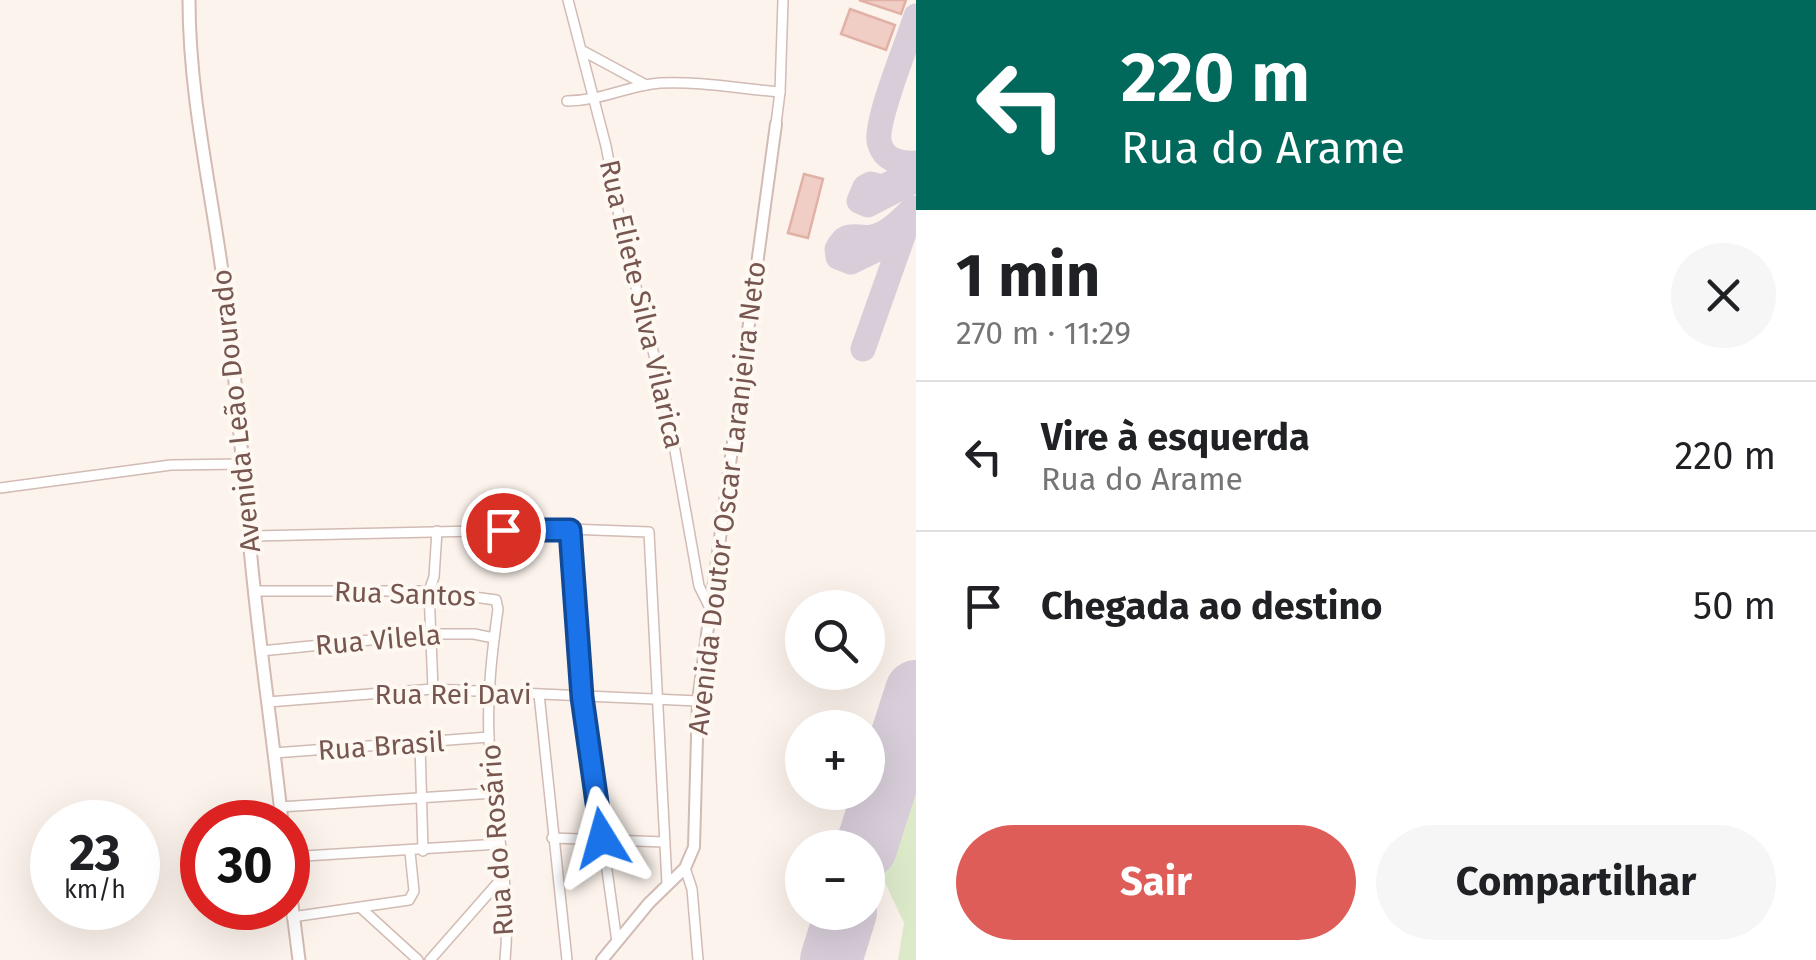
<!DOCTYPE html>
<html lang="pt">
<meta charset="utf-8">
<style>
:root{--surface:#fff;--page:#f6f6f6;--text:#202124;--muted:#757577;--line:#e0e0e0;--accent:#df5d58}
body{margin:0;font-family:"Fira Sans",sans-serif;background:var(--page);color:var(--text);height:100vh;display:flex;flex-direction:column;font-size:38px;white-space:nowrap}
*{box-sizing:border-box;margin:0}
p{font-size:32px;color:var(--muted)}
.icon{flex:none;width:55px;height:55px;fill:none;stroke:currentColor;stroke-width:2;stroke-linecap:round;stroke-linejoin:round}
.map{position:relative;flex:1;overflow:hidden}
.side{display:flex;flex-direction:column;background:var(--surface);width:900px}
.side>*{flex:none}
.top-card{background:#00695c;color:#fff;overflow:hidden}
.tools{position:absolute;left:785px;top:590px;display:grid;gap:20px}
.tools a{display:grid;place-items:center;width:100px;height:100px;border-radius:50%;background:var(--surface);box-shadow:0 10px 40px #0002;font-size:50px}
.speed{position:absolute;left:30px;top:800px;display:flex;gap:20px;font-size:50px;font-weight:700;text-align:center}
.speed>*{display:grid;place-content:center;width:130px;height:130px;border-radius:50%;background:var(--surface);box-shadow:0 10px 40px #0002;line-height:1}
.speed small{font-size:25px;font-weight:400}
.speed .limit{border:15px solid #d22;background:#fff;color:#111}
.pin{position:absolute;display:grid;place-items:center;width:85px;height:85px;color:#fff;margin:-42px;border:5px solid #fff;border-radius:50%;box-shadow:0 2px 10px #0007}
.me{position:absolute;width:110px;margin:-55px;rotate:352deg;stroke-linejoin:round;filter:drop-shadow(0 0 8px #0008)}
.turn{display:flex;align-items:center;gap:35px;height:210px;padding:0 40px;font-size:45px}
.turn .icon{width:130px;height:130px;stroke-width:2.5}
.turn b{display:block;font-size:70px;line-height:85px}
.round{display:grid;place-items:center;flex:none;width:105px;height:105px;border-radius:52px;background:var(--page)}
.summary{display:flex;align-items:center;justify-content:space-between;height:170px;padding:0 40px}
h1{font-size:60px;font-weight:700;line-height:75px}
.button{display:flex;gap:20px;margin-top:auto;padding:20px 40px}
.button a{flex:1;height:115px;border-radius:60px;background:var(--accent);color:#fff;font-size:40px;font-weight:700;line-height:115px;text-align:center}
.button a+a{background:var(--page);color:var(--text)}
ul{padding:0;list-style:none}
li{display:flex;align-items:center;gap:30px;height:150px;padding:0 40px;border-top:2px solid var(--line)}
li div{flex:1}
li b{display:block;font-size:38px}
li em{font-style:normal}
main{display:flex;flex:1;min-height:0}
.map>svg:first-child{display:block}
.green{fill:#ddeaca}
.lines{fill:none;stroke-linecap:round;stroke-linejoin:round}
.taxiway{stroke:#d8ceda;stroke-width:25}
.runway{stroke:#d8ceda;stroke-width:62}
.building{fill:#f0cec5;stroke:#e2b1a6;stroke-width:2.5}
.minor-casing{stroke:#d1bbb4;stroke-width:12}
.tertiary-casing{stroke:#d1bbb4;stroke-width:14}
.secondary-casing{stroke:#d4bab1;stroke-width:15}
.minor{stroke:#fff;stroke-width:9}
.tertiary{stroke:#fff;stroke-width:10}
.secondary{stroke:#fff;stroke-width:11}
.route-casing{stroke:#114b97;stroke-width:25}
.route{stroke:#1a73e8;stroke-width:18}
.labels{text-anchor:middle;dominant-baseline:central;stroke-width:8;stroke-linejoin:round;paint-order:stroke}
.street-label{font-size:28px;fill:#77564f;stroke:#fef8f3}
</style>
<main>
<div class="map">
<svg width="916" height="960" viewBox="0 0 916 960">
<rect width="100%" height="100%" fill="#fcf3ec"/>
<path class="green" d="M916 770V960H898L904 923 882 876Z"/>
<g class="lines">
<g class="taxiway">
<path d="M916 16C908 42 876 118 879 141 883 160 899 164 916 163"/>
<path d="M916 171 882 187 871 184 865 187 859 201 868 205 916 180"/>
<path d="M863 349 909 219 890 243 851 262 838 257 837 249C847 229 856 240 872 237 888 234 902 219 913 208"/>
</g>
<g class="runway">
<path d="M866 848 916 691"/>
<path d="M831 960 846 912"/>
</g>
</g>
<g class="building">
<path d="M859 0H906L901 14Z"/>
<path d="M850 9 895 25 886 50 841 34Z"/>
<path d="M804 174 823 179 808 238 788 233Z"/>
</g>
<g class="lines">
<defs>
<g id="minor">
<path d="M568 0 606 146 623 238 666 400 699 586 710 608"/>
<path d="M583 51 646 85"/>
<path d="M567 101C601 101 626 86 660 83 700 81 741 89 780 92"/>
<path d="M776 124 780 92 783 0"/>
<path d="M0 488 171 465 243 464"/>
<path d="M569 529 583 697 617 942"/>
<path d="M249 536 569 529 649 532 667 884"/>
<path d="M255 591H429L496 600 498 609C492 652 487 695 489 738 493 810 512 889 505 960"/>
<path d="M261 651 430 634H474L494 638"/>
<path d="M433 689 429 591 434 577 437 531"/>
<path d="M539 694 567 960"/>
<path d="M268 702 433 689 698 701"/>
<path d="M420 744 423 851"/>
<path d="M274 753 489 737"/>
<path d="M280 807 494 793"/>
<path d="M552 838 664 842"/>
<path d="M288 857 499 844"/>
<path d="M685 868 692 889 698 960"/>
<path d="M362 909 418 960"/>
<path d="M292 917 409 900 414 891 410 852"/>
<path d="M430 960 502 878"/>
</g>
<path id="tertiary" d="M602 960 649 903 685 868 694 847 698 701 776 124"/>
<g id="secondary">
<path d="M189 0C189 102 214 200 226 301 236 379 242 458 249 536 257 632 272 727 282 822"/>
<path d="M288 873 299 960"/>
</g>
</defs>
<use href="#minor" class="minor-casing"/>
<use href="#tertiary" class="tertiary-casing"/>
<use href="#secondary" class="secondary-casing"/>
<use href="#minor" class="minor"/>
<use href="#tertiary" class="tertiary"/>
<use href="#secondary" class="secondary"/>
</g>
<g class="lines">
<defs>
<path id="route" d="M503 530H570L582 697 602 838"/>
</defs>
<use href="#route" class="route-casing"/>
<use href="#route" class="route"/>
</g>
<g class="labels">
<g class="street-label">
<text transform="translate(642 304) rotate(77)">Rua Eliete Silva Vilarica</text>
<text transform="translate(236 411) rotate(-96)">Avenida Leão Dourado</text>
<text transform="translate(727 498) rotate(-83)">Avenida Doutor Oscar Laranjeira Neto</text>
<text transform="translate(405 594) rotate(2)">Rua Santos</text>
<text transform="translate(378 640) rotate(-5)">Rua Vilela</text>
<text x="453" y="694">Rua Rei Davi</text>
<text transform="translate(381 746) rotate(-4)">Rua Brasil</text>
<text transform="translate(497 840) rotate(-94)">Rua do Rosário</text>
</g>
</g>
</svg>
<div class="tools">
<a><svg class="icon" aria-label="search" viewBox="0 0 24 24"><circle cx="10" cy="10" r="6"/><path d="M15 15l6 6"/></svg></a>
<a>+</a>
<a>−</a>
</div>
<div class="speed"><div>23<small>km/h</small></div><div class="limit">30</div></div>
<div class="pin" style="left:503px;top:530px;background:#d93025"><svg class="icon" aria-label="arrive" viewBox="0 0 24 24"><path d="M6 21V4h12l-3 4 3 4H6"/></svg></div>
<svg class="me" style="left:602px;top:838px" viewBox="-20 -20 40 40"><path d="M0-17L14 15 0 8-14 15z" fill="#1a73e8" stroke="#fff" stroke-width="4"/></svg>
</div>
<section class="side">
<div class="top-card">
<div class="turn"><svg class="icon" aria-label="left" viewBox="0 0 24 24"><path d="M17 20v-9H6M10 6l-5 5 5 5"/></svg><div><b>220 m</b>Rua do Arame</div></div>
</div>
<div class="summary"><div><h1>1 min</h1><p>270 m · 11:29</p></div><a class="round"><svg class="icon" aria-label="close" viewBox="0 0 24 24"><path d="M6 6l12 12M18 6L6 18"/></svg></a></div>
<ul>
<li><svg class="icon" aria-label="left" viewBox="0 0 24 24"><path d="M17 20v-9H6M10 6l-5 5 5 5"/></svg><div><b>Vire à esquerda</b><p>Rua do Arame</p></div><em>220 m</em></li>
<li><svg class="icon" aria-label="arrive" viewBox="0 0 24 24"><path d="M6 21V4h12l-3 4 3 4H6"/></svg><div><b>Chegada ao destino</b></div><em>50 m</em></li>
</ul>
<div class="button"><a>Sair</a><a>Compartilhar</a></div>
</section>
</main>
